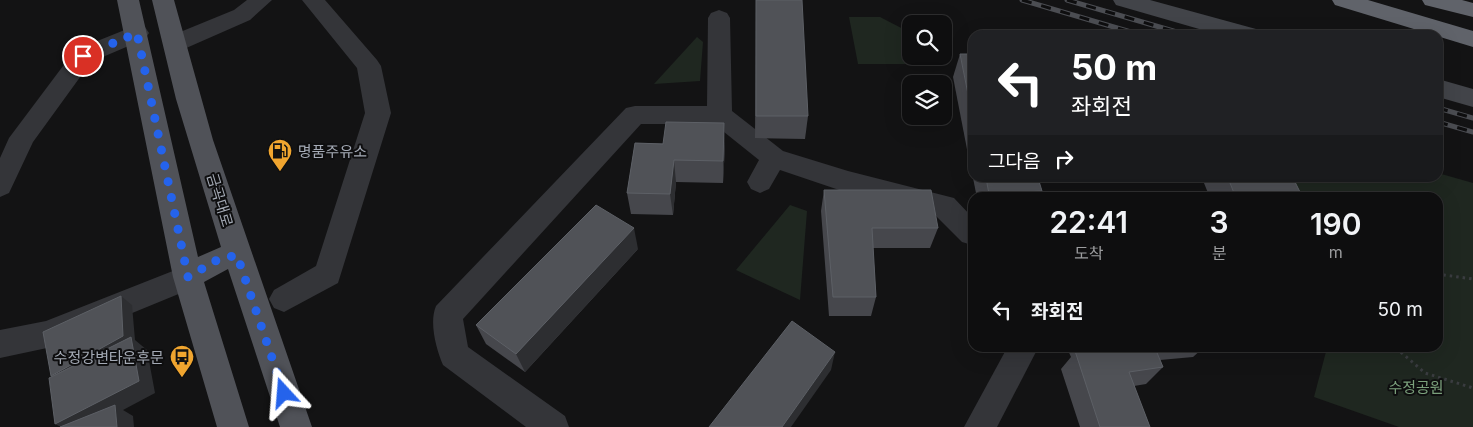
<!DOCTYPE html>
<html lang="ko">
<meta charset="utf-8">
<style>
:root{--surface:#0e0e0f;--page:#171718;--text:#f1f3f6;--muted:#9b9c9e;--line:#2e2e2f}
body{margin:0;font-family:Inter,"Noto Sans KR",sans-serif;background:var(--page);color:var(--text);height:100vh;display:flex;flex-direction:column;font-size:19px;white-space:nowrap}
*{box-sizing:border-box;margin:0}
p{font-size:16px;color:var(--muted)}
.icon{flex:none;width:28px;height:28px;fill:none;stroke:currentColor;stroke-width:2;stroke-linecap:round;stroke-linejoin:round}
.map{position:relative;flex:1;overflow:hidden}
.side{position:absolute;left:968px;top:192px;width:475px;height:160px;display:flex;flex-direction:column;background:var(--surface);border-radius:15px;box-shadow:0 5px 20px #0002,0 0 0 1px var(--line)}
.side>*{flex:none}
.guide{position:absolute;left:968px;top:30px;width:475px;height:152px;border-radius:15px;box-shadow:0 5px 20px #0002,0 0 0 1px var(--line);background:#202124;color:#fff;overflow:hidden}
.buttons{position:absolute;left:902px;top:15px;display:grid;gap:10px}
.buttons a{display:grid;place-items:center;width:50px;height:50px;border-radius:10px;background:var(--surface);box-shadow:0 5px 20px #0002,0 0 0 1px var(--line);font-size:25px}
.pin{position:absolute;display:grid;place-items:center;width:42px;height:42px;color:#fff;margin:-21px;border:2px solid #fff;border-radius:50%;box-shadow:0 1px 5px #0007}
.me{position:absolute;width:55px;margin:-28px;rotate:341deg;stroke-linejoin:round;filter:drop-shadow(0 0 4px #0008)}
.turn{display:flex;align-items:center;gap:18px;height:105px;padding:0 20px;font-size:22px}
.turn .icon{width:65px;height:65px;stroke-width:2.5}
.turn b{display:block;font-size:35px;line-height:42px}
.then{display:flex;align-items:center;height:48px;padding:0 20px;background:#0003;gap:10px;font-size:19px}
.eta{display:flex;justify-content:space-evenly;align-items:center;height:85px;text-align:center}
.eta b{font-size:30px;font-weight:600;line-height:35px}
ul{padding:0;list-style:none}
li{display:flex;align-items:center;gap:15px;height:65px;padding:0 20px}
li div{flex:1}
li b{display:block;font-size:19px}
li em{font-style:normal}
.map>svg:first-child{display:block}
.green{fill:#1f2720}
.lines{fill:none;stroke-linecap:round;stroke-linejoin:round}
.path{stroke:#3a3c40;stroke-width:3;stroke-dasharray:2.5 4;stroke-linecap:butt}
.street{fill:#343539;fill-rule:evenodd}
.secondary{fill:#424449;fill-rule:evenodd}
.primary{fill:#505258;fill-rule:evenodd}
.highway{fill:#60636a;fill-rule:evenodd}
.rail-casing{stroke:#4b4d52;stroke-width:5}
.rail{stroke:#0e0e0f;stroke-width:3;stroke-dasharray:10;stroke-linecap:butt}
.wall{fill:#46474c}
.shaded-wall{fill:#2d2e31}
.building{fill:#505257;stroke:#5d6066}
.route{stroke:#2563eb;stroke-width:9;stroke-dasharray:0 16.2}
.labels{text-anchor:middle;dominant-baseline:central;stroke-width:4;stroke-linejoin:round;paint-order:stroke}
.poi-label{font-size:15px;fill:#a4aab5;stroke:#0e0e0f;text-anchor:start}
.street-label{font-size:15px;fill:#a4aab5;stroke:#0e0e0f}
.park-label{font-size:15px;fill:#7ba07c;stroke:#0e0e0f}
</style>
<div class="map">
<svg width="1473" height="427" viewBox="0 0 1473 427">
<rect width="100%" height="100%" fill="#131314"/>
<g class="green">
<path d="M849 17H880L909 32 911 56H916L918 64H858Z"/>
<path d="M697 37 703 42 700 81 654 84Z"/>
<path d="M1438 173 1473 183V427H1399L1314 397 1327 348H1438V198L1290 197 1280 178H1438Z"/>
<path d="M790 205 807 211 800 300 736 270Z"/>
</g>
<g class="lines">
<g class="path">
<path d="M1438 271 1444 275 1473 279"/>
<path d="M1396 348 1425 373 1473 388"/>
</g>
<g class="street">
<path d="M247 0H272L250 20 184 49 176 51 168 49 164 43 168 37 234 10Z"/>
<path d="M302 0H325L377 60 381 66 391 113 338 283 284 312 274 308 269 299 274 290 316 266 365 113 357 68Z"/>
<path d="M719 10 727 13 730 18 732 111 783 151 848 171 954 198 972 217V245L962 242 935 215 848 193 780 170 769 189 760 193 751 189 747 182 759 160 714 124H641L463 319 468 347 565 416 569 427H526L443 365C436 349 429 322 436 306L626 108 635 106H707L708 18 711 13Z"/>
<path d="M137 25 145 27 149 33 145 39 91 62 33 142 9 193 0 197V158L9 138 75 50Z"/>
<path d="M188 265 198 268 203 277 198 286 47 348 0 358V330L46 321Z"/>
<path d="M1007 348H1038L997 427H964Z"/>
</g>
<g class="secondary">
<path d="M1113 0H1150L1256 29 1260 35H1220L1116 5Z"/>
<path d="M1438 79 1473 89V107L1438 97Z"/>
</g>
<path class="primary" d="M117 0H139L198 257 221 247 176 99 152 0H174L213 140 312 427H280L228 269 204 282 249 427H217L173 277Z"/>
<g class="highway">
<path d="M1332 0H1368L1473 31V47L1335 5Z"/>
<path d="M1422 0H1462L1473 3V17L1425 5Z"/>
</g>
<defs>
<g id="rail">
<path d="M1022 0 1141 35"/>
<path d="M1067 0 1187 35"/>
<path d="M1438 108 1473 118"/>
<path d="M1438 122 1473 132"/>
</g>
</defs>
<use href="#rail" class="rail-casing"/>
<use href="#rail" class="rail"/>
</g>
<g class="wall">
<path d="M756 0 808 116 805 139 755 138Z"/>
<path d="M960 54H972V175L953 77Z"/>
<path d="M635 143 725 145 723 183 676 182 673 215 631 214 627 193Z"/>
<path d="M973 178H1038L1042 191 1039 198H977Z"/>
<path d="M1202 178H1293L1303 198H1210Z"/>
<path d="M824 190 938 228 930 248H873L876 297 871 316H829L821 211Z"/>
<path d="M638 249 525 372 486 344 476 325Z"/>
<path d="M1067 348H1203L1193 357 1160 360 1163 367 1146 384 1134 386 1150 427H1080L1061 369 1071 357Z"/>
</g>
<g class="shaded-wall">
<path d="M724 123 725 145 723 183V161Z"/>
<path d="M674 160 676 182 673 215 670 194Z"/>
<path d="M634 228 638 249 525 372 516 354Z"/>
<path d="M121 296 132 305 135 340 147 350 155 393 123 410 133 416 134 427H61L55 424 51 376Z"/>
<path d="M835 352 831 370 791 427H782Z"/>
</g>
<g class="building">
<path d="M756 0H802L808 116H756Z"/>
<path d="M960 54H972V114Z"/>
<path d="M666 122 724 123 723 161 674 160 670 194 627 193 635 143 663 144Z"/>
<path d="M986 178H1038L1042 191 989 194Z"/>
<path d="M1228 178H1293L1303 198H1236Z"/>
<path d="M824 190H931L938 228H872L876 297H833Z"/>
<path d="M596 205 634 228 516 354 476 325Z"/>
<path d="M121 296 123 336 51 376 43 332Z"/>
<path d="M792 321 835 352 782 427H709Z"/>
<path d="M131 337 139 381 55 424 49 378Z"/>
<path d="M1088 348H1155L1163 367 1129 372 1150 427H1100L1075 351 1089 349Z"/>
<path d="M115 405 117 427H60Z"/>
</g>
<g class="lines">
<path class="route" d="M83 56 137 33 188 277 217 260 237 255 284 393"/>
</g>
<defs>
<symbol id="fuel-pin" viewBox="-11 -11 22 30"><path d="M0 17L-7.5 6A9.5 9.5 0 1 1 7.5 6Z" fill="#f0a52f" stroke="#0e0e0f"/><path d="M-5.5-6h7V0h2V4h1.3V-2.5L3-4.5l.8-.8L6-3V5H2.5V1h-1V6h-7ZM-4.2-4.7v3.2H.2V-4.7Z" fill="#111"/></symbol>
<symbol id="bus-pin" viewBox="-11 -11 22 30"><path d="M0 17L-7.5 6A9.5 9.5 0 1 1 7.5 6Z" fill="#f0a52f" stroke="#0e0e0f"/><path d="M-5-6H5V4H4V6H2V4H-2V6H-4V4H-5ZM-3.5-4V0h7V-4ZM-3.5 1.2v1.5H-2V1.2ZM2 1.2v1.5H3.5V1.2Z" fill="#111"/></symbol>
</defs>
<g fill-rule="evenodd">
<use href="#fuel-pin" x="266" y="137" width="28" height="38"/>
<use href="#bus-pin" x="168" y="343" width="28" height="38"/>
</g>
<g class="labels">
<g class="poi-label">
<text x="298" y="151">명품주유소</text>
<text x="164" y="357" text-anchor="end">수정강변타운후문</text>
</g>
<g class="street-label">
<text transform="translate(220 200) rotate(73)">금곡대로</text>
</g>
<g class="park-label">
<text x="1416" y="387">수정공원</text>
</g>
</g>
</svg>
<div class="buttons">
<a><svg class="icon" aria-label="search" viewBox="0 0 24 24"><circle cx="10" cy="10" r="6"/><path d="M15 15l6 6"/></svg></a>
<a><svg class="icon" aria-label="layers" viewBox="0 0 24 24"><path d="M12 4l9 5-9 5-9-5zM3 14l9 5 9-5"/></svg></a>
</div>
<div class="pin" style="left:83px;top:56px;background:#d93025"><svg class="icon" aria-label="arrive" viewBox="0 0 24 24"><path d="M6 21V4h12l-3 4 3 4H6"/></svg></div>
<svg class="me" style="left:284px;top:393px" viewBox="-20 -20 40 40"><path d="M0-17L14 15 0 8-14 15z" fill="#2563eb" stroke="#fff" stroke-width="4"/></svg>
<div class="guide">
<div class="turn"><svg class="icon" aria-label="left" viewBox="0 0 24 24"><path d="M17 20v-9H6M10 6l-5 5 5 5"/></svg><div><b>50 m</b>좌회전</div></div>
<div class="then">그다음<svg class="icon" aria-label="right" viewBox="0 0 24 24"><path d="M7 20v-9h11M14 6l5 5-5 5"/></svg></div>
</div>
<section class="side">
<div class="eta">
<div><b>22:41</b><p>도착</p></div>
<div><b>3</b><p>분</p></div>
<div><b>190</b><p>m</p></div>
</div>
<ul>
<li><svg class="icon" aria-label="left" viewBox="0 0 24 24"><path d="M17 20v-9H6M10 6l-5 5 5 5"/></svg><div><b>좌회전</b></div><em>50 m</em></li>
</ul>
</section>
</div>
